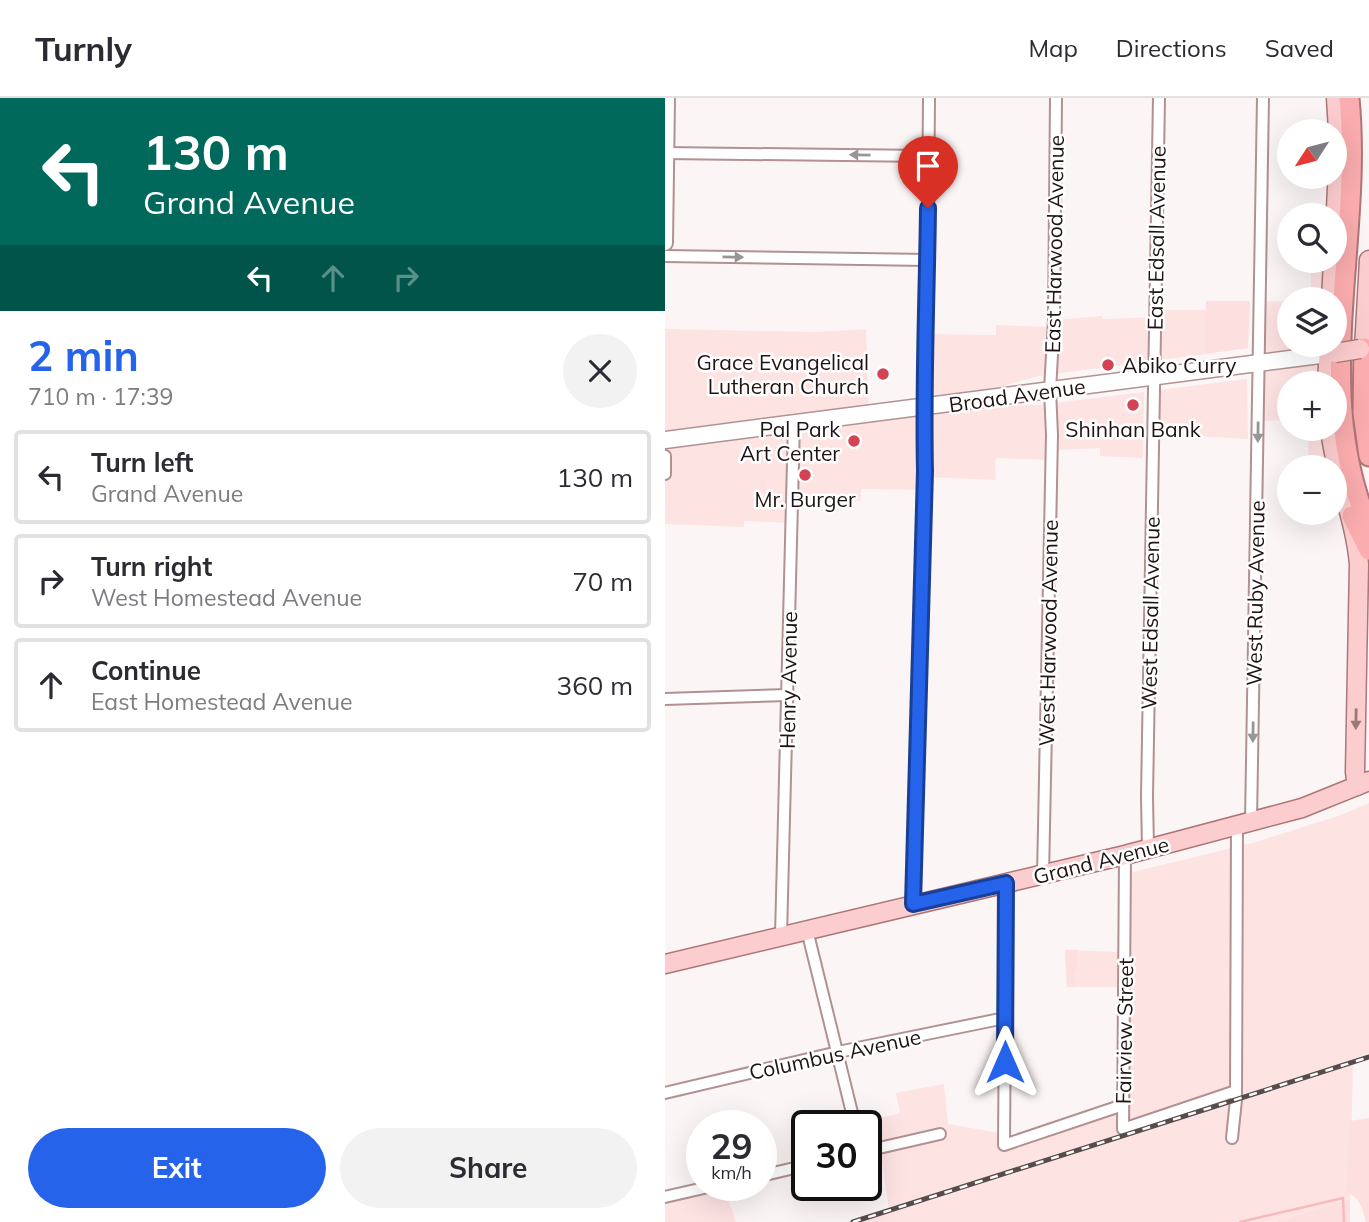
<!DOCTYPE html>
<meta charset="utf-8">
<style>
:root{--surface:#fff;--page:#f2f2f3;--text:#2b2b33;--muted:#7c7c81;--line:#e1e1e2;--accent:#2563eb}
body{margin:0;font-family:Mulish,sans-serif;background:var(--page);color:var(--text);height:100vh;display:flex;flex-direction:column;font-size:26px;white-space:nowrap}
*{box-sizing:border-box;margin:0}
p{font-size:23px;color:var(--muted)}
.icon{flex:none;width:38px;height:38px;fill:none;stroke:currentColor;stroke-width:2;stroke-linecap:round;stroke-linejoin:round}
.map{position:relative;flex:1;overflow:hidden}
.sheet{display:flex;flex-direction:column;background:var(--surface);width:665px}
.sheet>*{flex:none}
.banner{background:#00695c;color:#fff;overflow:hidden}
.needle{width:46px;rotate:234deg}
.buttons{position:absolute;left:612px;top:21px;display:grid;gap:14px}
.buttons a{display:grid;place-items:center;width:70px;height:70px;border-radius:50%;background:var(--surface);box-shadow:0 7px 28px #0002;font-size:35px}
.speed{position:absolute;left:21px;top:1012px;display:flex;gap:14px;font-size:35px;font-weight:700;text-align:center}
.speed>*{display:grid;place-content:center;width:91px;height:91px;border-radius:50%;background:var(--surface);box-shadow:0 7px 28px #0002;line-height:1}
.speed small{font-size:18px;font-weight:400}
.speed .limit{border:4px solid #111;border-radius:10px;background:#fff;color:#111}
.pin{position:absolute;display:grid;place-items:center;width:60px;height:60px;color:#fff;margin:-72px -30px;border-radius:50% 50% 50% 0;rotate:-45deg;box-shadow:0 0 7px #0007}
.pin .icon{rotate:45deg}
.me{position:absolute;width:77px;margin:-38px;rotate:0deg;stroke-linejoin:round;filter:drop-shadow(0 0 5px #0008)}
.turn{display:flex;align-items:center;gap:24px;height:147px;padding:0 28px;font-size:32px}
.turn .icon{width:91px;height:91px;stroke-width:2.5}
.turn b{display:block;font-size:49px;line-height:60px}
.lanes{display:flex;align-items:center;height:66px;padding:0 28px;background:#0003;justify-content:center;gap:35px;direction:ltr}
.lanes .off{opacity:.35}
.round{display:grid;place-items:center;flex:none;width:74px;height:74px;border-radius:37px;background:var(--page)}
.headline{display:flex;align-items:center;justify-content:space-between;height:119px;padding:0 28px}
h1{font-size:42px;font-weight:700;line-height:52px;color:var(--accent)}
.cta{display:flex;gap:14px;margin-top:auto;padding:14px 28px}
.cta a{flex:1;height:80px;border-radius:42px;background:var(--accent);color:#fff;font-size:28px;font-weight:700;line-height:80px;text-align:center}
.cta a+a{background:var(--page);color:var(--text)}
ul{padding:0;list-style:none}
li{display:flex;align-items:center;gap:21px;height:94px;margin:0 14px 10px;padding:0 14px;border:4px solid var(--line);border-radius:7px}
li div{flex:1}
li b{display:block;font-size:26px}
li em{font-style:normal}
header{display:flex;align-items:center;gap:42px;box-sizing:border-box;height:98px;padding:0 35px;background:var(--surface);border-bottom:2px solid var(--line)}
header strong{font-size:33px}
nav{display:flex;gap:38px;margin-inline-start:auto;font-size:24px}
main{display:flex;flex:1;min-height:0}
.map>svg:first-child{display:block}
.built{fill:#fee3e3}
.green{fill:#fddfdf}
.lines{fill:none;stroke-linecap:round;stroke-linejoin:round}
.stream{stroke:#f6bbbc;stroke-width:2.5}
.minor-casing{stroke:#b19191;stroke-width:14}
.tertiary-casing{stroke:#b19191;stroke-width:18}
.secondary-casing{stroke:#b19191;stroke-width:19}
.primary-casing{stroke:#ad7678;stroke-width:21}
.motorway-casing{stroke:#ad7678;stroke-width:23}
.minor{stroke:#fff;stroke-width:10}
.tertiary{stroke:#fff;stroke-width:14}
.secondary{stroke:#fff;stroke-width:16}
.primary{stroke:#fccdce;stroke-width:18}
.motorway{stroke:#faacae;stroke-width:19}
.rail-casing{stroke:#574c4c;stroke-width:5}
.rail{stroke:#fff;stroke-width:2.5;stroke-dasharray:8;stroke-linecap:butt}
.primary-bridge-casing{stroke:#ad7678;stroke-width:21;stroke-linecap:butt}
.primary-bridge{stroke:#fccdce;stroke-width:18}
.oneway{fill:#9a9595}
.oneway2{fill:#99797a}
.route-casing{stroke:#184099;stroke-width:18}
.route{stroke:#2563eb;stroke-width:12}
.poi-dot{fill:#d34354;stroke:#fff;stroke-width:2.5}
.labels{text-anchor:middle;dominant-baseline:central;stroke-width:5;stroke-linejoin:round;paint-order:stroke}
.street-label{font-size:21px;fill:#1f1313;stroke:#fff}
.poi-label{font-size:21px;fill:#1f1313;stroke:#fff;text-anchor:end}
</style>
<header>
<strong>Turnly</strong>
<nav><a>Map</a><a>Directions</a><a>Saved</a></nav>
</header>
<main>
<section class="sheet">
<div class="banner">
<div class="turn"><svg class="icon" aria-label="left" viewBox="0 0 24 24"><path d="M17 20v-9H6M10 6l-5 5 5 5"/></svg><div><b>130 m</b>Grand Avenue</div></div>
<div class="lanes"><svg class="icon" aria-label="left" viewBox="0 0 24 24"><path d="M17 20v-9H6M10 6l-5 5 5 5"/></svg><svg class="icon off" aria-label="ahead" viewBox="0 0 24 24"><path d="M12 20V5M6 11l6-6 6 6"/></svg><svg class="icon off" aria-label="right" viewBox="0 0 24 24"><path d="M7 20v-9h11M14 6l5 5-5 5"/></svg></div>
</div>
<div class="headline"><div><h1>2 min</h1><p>710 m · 17:39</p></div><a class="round"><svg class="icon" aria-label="close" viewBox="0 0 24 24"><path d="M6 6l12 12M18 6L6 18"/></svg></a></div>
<ul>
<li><svg class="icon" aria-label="left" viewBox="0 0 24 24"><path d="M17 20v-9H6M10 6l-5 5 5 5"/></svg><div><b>Turn left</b><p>Grand Avenue</p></div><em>130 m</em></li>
<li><svg class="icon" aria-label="right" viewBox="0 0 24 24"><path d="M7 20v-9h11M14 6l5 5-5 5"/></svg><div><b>Turn right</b><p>West Homestead Avenue</p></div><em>70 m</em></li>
<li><svg class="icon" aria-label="ahead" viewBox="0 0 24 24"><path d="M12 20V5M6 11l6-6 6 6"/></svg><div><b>Continue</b><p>East Homestead Avenue</p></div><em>360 m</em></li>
</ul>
<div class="cta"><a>Exit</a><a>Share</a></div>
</section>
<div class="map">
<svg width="704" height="1124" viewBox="0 0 704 1124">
<rect width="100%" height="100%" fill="#fcf5f5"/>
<g class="built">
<path d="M668 168 666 201H646V170Z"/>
<path d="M594 203 625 204V247H664L662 285H625V322L594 323Z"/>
<path d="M490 212H541V256L374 278 262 309 374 307 479 294 478 360 435 358V350L387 352 386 362 332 360 330 363 331 382 260 379 259 392 196 391V403L127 401 126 425 79 423V429L0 426V231L152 234 201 231 204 315 258 310 262 236 331 237V227L388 229 389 222 437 218 438 221 490 219Z"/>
<path d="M582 281 583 341 494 336 495 292Z"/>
<path d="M644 331H665L669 360 643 362Z"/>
<path d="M704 705V955L688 961 685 1101 610 1124H190L224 1113 215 1047 201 1050V1027H189L235 1015 231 995 279 986 283 1026 351 1038 458 1002 464 775 591 744 673 718Z"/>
<path d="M400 852 452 854V889H402Z"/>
<path d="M52 1087H58L71 1124H0V1099Z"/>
</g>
<g class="green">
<path d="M541 203H585L583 250 541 256Z"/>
<path d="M400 852H413V870L410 871H427L410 872 409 889H402Z"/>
<path d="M704 1020V1124H701C697 1112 696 1098 681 1095L685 1023Z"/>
<path d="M685 1101V1124H610Z"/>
</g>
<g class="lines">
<path class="stream" d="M575 1124 678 1100 679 1124"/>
<defs>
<g id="minor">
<path d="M0 55 263 58"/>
<path d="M0 158 263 162"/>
<path d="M0 358V376"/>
<path d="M0 601 123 597"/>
<path d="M586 724 598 0"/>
<path d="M483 750 482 699 494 0"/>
<path d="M460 757 458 1031 571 993"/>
<path d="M378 778 387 337 385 292 389 222 391 0"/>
<path d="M341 785 339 1047 458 1007"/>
<path d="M248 806 260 373 258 310 262 236 264 0"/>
<path d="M142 832 190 1027"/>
<path d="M116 838 129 325"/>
<path d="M0 995 173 954 340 920"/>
<path d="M567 1040 571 1002 572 727"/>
<path d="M201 1053 275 1036"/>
<path d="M96 1078 142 1067"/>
<path d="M0 1099 52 1087"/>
</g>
<path id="tertiary" d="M0 145 2 0"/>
<path id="secondary" d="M0 342 663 256"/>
<g id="primary">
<path d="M670 131 674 49 671 0"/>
<path d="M666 201 668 163"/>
<path d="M699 250 704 162"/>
<path d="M662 285 664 247"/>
<path d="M665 331C670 377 690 420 694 466L690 674 692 688"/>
<path d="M0 866 460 757 637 710 704 683"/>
</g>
<g id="motorway">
<path d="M684 0C698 143 645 292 704 429"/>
<path d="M699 250 698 315 704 358"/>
<path d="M687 418 704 452"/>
</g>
</defs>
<use href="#minor" class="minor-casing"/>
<use href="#tertiary" class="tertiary-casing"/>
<use href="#secondary" class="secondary-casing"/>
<use href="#primary" class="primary-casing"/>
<use href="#motorway" class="motorway-casing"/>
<use href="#minor" class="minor"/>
<use href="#tertiary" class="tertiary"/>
<use href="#secondary" class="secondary"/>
<use href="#primary" class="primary"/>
<use href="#motorway" class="motorway"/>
<defs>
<path id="rail" d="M188 1124 704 959"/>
</defs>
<use href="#rail" class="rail-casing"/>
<use href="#rail" class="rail"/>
<defs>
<path id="primary-bridge" d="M670 255 695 251"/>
</defs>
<use href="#primary-bridge" class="primary-bridge-casing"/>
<use href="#primary-bridge" class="primary-bridge"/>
</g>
<defs><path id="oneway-solid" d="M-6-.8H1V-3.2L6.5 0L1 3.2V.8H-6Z" transform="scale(1.75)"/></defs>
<g class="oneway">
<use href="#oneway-solid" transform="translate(195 57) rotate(-179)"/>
<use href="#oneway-solid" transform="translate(68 159) rotate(1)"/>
<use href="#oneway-solid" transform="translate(593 334) rotate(91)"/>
<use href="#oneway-solid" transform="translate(588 634) rotate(91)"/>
</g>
<use class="oneway2" href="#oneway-solid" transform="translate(691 621) rotate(91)"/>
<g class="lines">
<defs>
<path id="route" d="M263 110C262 198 258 285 260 373L248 806 341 785 340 964"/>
</defs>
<use href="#route" class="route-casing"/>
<use href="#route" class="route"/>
</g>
<g class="poi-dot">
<circle cx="443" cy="267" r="7"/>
<circle cx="218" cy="276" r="7"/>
<circle cx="468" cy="307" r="7"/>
<circle cx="189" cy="343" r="7"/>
<circle cx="140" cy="377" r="7"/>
</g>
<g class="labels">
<g class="street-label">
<text transform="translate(491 140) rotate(-89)">East Edsall Avenue</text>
<text transform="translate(389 146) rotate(-89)">East Harwood Avenue</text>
<text transform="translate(352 297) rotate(-8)">Broad Avenue</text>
<text transform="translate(590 495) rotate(-89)">West Ruby Avenue</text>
<text transform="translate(485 515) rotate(-89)">West Edsall Avenue</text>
<text transform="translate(383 535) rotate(-89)">West Harwood Avenue</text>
<text transform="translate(123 582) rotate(-89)">Henry Avenue</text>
<text transform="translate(436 762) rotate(-14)">Grand Avenue</text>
<text transform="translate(459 933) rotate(-89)">Fairview Street</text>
<text transform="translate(170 956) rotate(-12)">Columbus Avenue</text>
</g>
<g class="poi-label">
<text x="204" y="264">Grace Evangelical<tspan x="204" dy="24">Lutheran Church</tspan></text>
<text x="457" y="267" text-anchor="start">Abiko Curry</text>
<text x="175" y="331">Pal Park<tspan x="175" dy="24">Art Center</tspan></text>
<text x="468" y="331" text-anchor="middle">Shinhan Bank</text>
<text x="140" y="401" text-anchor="middle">Mr. Burger</text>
</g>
</g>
</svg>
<div class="buttons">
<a><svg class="needle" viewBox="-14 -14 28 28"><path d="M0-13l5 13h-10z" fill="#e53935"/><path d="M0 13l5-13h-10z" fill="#7c7c81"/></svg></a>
<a><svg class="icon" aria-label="search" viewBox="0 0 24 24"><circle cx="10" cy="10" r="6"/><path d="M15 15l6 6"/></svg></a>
<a><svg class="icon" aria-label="layers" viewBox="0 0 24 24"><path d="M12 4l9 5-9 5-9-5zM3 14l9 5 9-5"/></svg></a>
<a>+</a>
<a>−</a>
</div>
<div class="speed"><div>29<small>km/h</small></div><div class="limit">30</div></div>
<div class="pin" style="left:263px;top:110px;background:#d93025"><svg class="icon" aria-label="arrive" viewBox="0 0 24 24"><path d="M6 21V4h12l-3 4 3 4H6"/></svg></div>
<svg class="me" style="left:340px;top:964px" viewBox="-20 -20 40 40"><path d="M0-17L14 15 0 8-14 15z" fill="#2563eb" stroke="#fff" stroke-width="4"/></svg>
</div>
</main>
